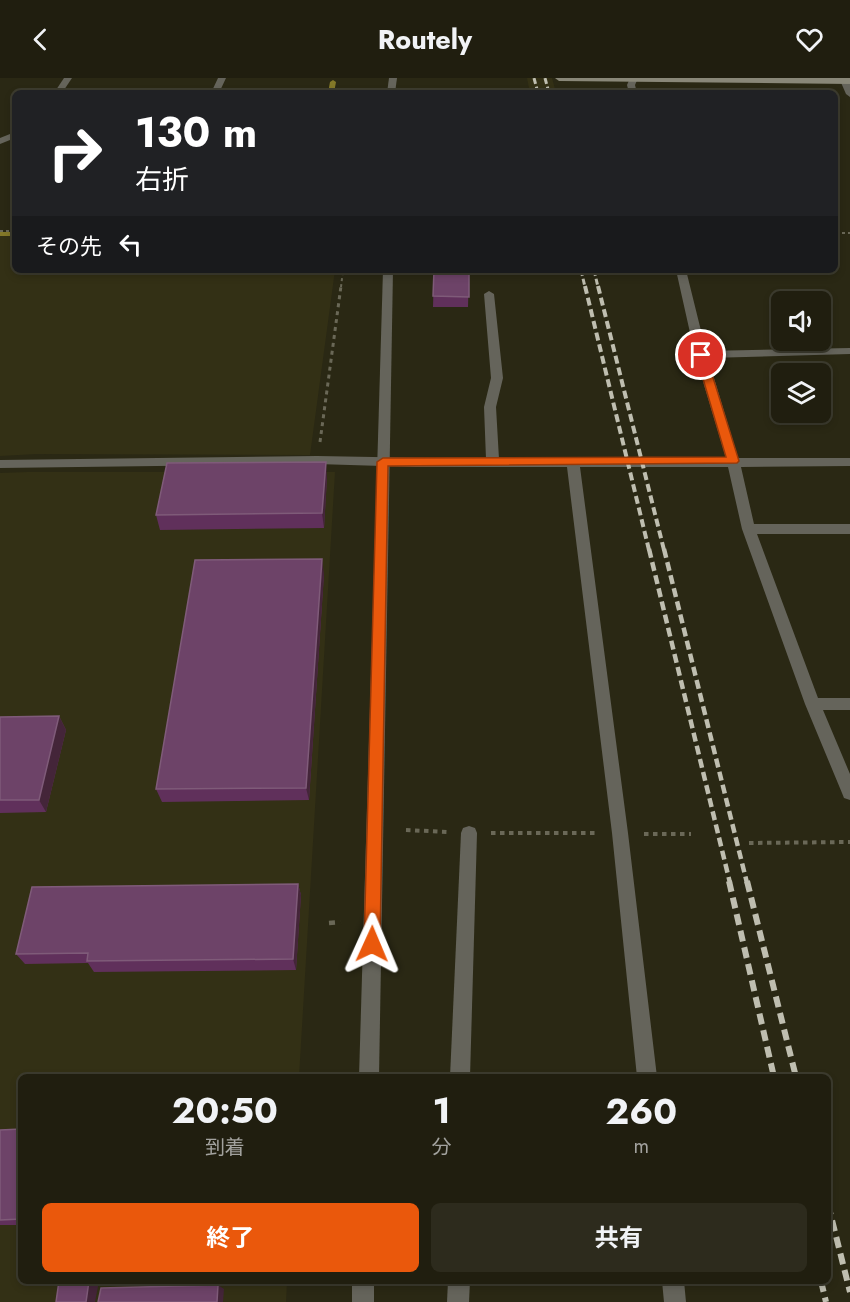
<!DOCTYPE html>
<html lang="ja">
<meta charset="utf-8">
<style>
:root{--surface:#201e0f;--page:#2d2b1d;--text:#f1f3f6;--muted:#a2a29e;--line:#3d3c2f;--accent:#ea580c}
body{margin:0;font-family:Jost,"Noto Sans JP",sans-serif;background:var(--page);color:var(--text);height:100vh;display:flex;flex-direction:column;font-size:22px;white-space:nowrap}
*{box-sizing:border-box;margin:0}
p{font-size:20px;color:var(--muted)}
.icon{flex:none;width:33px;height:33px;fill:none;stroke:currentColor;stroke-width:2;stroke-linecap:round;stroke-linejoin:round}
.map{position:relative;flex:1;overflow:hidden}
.drawer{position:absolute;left:18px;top:996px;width:813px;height:210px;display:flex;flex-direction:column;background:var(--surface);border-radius:9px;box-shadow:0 3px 9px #0003,0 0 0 2px var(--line)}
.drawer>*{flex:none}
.top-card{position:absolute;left:12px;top:12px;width:826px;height:183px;border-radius:9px;box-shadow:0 3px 9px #0003,0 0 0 2px var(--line);background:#202124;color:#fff;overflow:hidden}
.buttons{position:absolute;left:771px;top:213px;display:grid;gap:12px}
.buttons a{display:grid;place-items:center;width:60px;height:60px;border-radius:9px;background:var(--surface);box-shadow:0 3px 9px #0003,0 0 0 2px var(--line);font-size:30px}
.pin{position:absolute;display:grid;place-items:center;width:51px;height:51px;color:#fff;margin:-26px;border:3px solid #fff;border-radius:50%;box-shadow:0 2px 6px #0007}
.me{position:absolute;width:66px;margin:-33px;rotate:1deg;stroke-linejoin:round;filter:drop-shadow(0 0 4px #0008)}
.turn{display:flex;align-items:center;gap:21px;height:126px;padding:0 24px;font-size:27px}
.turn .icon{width:78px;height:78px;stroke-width:2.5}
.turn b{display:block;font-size:42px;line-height:51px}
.then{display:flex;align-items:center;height:57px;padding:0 24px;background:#0003;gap:12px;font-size:22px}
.eta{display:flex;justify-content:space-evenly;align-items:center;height:102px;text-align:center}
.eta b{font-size:36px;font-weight:700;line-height:42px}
.cta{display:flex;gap:12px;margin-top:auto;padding:12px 24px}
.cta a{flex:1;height:69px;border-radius:9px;background:var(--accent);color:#fff;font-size:24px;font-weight:700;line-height:69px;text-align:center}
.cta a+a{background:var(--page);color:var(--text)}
header{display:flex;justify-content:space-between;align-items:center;height:78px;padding:0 24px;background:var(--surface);font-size:27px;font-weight:700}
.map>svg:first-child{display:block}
.built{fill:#333015}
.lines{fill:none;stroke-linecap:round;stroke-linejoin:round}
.stream{fill:#837828;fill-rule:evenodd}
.path-far3{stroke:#6a6857;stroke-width:2;stroke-dasharray:3 3;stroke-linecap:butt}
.path-far2{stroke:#6a6857;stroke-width:3;stroke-dasharray:4 4;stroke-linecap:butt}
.path-far1{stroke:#6a6857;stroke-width:4;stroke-dasharray:4.5 4.5;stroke-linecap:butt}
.path{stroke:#6a6857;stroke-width:4.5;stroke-dasharray:6 6;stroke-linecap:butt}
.minor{fill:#65645b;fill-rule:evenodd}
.tertiary{fill:#65645b;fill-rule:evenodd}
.secondary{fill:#898778;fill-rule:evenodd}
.rail-far3{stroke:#bfbeb0;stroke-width:3;stroke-dasharray:6 3;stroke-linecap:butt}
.rail-far2{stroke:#bfbeb0;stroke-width:4;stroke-dasharray:8 4;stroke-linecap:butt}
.rail-far1{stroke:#bfbeb0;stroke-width:4.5;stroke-dasharray:9 4.5;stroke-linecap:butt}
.rail{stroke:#bfbeb0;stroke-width:6;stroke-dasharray:11 6;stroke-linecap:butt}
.wall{fill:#60305b}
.shaded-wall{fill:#442539}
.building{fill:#6d4368;stroke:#7f5b79;stroke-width:1.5}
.route{fill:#ea580c;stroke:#983908;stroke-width:1.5}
</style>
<header><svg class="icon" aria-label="back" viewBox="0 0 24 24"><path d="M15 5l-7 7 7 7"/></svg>Routely<svg class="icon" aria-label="heart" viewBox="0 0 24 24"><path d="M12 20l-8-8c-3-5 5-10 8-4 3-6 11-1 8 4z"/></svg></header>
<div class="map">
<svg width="850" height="1224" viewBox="0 0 850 1224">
<rect width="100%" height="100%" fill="#2a2814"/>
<g class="built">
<path d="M527 0H552L556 15H530Z"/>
<path d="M0 158H15V192H335L310 377 36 376 0 378Z"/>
<path d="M28 394H335L299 999H21V1203H287L286 1224H0V395Z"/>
</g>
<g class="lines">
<g class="stream">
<path d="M333 2 336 4 334 15H328L330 4Z"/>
<rect x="0" y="154" width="15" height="4"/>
</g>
<g class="path-far3">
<path d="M0 153H15"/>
<path d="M836 155H850"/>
<path d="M341 209 343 192"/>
</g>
<path class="path-far2" d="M320 364 341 208"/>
<g class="path-far1">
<path d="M406 752 448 754"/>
<path d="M491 755H598"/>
<path d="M644 756H691"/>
<path d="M749 765 850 764"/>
</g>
<path class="path" d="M329 845 341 844"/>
<g class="minor">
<path d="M64 0H72L62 15H54Z"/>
<path d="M218 0H226L219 15H211Z"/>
<path d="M630 0H638L635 7 637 15H629L627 7Z"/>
<path d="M839 0H847L850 6V19L846 16Z"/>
<path d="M15 54V60L0 66V60Z"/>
<path d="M676 192H686L706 273 850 270V276L708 280 738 380H850V388L741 389 754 446H850V456H757L818 620H850V632H823L850 696V722L844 720 842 715 805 626 742 451 728 389H580L628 755 657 999H637L612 755 567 389H415L317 386 0 390V382L317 378 486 381 484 329 491 300 484 216 489 213 494 216 503 300 496 329 499 381 726 380 695 277Z"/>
<path d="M469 748 475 750 477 755 470 999H450L461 755 463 750Z"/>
<path d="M448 1203H470L469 1224H447Z"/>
<path d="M662 1203H684L686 1224H664Z"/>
</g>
<g class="tertiary">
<path d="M389 0H397L395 15H387Z"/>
<path d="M383 192H393L379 999H359Z"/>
<rect x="352" y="1203" width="22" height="21"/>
</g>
<path class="secondary" d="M555 0H850V6L559 3Z"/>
<g class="rail-far3">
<path d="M534 0 538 15"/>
<path d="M545 0 549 15"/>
<path d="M581 192 585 209"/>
<path d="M594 192 598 209"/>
</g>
<g class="rail-far2">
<path d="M585 208 649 472"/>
<path d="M598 208 664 472"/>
</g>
<g class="rail-far1">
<path d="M649 471 730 805"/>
<path d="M664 471 747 805"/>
</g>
<g class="rail">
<path d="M729 803 774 999"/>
<path d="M747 803 796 999"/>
<path d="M828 1126 850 1214"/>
<path d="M821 1203 826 1224"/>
</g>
</g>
<g class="wall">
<path d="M434 192H469L468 229H433Z"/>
<path d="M526 192H569L568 195H526Z"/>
<path d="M327 399 324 450 160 452 156 437Z"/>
<path d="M324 496 309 722 162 724 156 711Z"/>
<path d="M59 638 66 652 46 734 0 735V639Z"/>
<path d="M298 806 301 817 296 892 94 894 88 885 25 886 16 876Z"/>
<path d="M21 1051V1147H0V1052Z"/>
</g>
<g class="shaded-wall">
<path d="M326 384 327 399 324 450 322 435Z"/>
<path d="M322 481 324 496 309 722 306 710Z"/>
<path d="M59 638 66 652 46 734 39 722Z"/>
<path d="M298 806 301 817 296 892 293 881Z"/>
<path d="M89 1203H99L95 1224H86Z"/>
<path d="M218 1207 224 1211 223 1224H217Z"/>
</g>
<g class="building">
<path d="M434 192H469V219L433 218Z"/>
<path d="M326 384 322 435 156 437 167 385Z"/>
<path d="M322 481 306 710 156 711 195 482Z"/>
<path d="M59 638 39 722H0V639Z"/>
<path d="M298 806 293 881 87 883 88 875 16 876 32 809Z"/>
<path d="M21 1051V1141L0 1142V1052Z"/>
<path d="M59 1203H89L86 1224H56Z"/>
<path d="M218 1207 217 1224H98L101 1210Z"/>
</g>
<path class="route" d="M701 274 706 277 739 383 737 385 388 388 380 866 378 872 372 874 366 872 364 866 377 384 383 380 726 379 696 277Z"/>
</svg>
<div class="buttons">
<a><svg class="icon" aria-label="sound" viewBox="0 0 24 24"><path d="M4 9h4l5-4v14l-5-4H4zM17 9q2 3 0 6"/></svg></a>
<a><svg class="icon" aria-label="layers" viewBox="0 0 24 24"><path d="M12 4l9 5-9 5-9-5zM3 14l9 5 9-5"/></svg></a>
</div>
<div class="pin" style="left:701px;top:277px;background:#d93025"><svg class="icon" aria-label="arrive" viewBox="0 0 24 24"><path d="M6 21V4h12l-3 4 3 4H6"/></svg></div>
<svg class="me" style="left:372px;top:866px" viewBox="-20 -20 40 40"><path d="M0-17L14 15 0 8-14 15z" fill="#ea580c" stroke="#fff" stroke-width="4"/></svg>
<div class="top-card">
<div class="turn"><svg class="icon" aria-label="right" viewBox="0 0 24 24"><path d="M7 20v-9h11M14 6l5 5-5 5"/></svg><div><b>130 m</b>右折</div></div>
<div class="then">その先<svg class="icon" aria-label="left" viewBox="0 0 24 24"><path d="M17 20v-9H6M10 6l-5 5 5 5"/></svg></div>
</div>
<section class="drawer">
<div class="eta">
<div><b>20:50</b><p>到着</p></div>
<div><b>1</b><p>分</p></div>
<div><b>260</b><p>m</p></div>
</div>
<div class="cta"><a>終了</a><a>共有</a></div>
</section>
</div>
